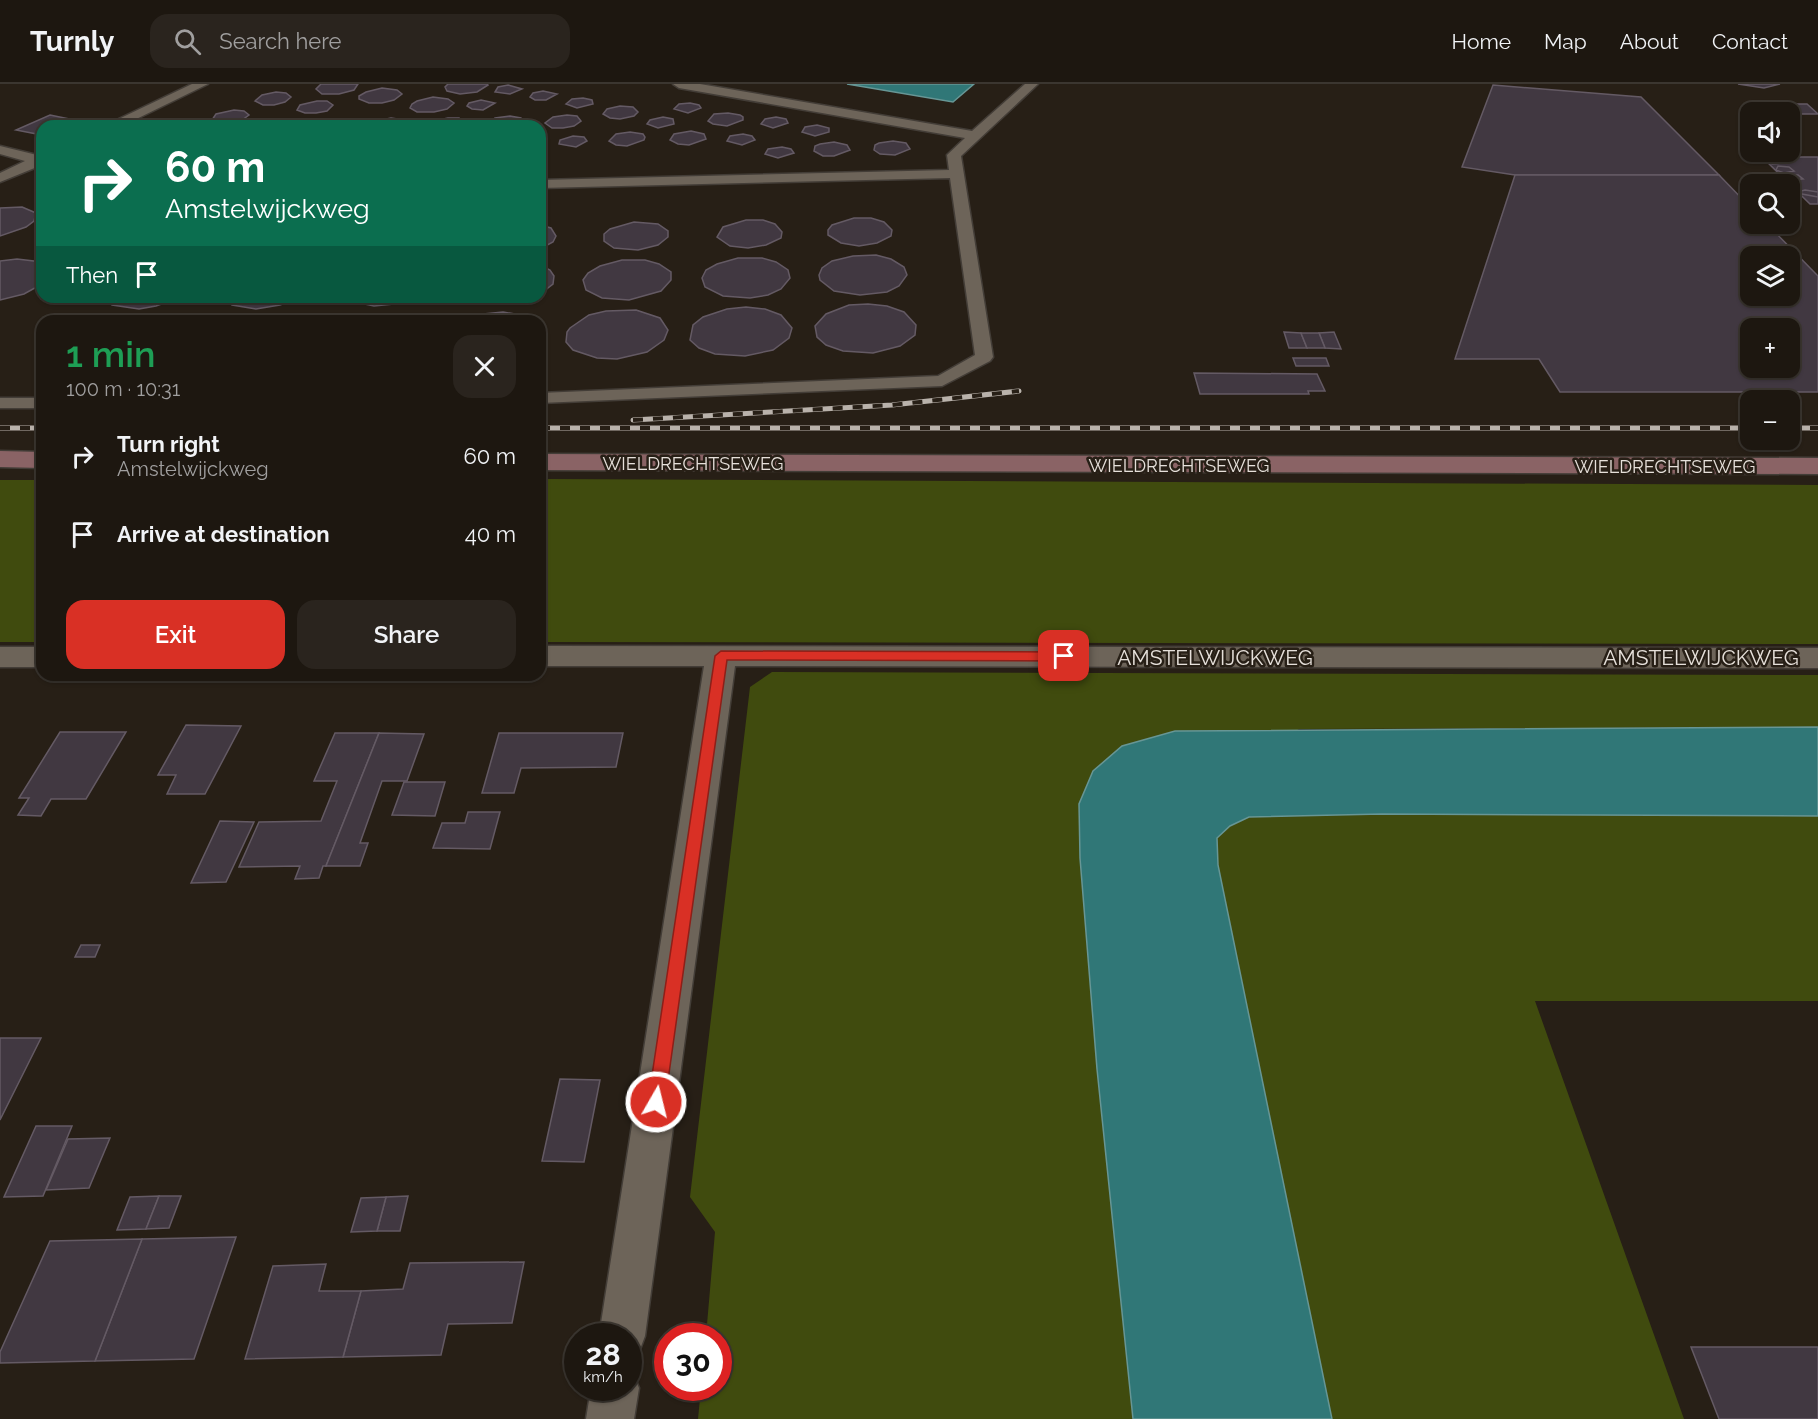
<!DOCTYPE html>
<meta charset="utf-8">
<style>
:root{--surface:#1d1710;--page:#2a241e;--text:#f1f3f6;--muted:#a09f9f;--line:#3b3630;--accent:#d93025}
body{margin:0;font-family:Raleway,sans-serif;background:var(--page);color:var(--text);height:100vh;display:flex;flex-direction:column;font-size:22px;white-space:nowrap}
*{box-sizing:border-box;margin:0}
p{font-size:20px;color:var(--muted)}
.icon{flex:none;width:33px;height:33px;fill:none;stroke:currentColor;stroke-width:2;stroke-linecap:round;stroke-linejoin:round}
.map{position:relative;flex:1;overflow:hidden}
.side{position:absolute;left:36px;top:231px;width:510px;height:366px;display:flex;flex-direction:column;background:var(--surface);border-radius:18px;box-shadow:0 2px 4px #0004,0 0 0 2px var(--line)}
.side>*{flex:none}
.hud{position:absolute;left:36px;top:36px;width:510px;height:183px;border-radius:18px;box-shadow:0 2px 4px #0004,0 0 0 2px var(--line);background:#0b6e4f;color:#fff;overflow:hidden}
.controls{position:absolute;left:1740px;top:18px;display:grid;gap:12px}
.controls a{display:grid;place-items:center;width:60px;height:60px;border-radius:12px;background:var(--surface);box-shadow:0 2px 4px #0004,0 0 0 2px var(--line);font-size:30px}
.speed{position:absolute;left:564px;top:1239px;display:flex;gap:12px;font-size:30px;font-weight:700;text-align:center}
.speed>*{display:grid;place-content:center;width:78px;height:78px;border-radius:50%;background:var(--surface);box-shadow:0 2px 4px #0004,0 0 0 2px var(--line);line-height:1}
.speed small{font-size:15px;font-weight:400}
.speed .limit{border:9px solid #d22;background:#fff;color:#111}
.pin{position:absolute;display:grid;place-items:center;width:51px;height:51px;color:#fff;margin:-26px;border-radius:12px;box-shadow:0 3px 9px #0006}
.me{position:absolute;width:66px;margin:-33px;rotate:8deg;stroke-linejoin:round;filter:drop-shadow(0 0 4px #0008)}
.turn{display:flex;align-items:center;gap:21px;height:126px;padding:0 30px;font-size:27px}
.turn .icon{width:78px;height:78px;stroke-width:2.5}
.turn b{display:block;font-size:42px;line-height:51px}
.then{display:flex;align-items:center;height:57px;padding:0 30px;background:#0003;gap:12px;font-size:22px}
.round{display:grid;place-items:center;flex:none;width:63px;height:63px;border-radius:18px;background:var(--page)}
.summary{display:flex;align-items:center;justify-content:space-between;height:102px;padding:0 30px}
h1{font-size:36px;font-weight:600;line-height:45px;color:#1e9e55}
.cta{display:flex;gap:12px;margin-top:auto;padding:12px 30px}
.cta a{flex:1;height:69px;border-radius:18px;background:var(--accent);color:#fff;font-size:24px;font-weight:600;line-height:69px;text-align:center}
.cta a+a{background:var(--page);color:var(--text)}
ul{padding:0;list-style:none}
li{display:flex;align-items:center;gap:18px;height:78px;padding:0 30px}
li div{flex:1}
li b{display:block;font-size:22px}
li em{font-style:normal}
header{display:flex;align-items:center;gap:36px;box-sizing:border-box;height:84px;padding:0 30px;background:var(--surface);border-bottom:2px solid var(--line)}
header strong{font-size:28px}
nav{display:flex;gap:33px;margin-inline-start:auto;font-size:21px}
.search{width:420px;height:54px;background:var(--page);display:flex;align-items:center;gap:15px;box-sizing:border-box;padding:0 21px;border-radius:18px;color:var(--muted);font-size:22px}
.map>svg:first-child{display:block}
.green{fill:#404b0e}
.water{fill:#307777;stroke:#679695;stroke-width:1.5}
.building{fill:#413841;stroke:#645a64;stroke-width:1.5;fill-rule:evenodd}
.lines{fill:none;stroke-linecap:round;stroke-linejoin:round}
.lane-casing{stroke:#433d37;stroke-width:3}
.street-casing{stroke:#433d37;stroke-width:3}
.secondary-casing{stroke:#433d37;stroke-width:3}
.lane{fill:#6d6459;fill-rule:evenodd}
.street{fill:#6d6459;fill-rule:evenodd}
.secondary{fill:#8a6365;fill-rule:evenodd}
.rail-casing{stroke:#b9b2ab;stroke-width:5}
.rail{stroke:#271f16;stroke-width:4;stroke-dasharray:10;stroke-linecap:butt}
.route{fill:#d93025;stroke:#8d1f18;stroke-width:1.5}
.labels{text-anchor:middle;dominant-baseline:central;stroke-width:5;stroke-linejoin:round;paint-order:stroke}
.far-street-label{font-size:18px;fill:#e6e0da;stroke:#271f16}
.street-label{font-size:21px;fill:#e6e0da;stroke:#271f16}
</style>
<header>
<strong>Turnly</strong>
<div class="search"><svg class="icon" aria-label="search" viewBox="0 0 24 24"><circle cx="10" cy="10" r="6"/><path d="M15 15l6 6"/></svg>Search here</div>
<nav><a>Home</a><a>Map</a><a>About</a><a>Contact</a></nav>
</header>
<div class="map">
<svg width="1818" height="1335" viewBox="0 0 1818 1335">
<rect width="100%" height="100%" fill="#271f16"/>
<g class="green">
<path d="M540 395 1818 401V560L540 558Z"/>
<rect x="0" y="396" width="42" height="162"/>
<path d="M772 588 1818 591V643L1299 645 1080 774 1097 985 1133 1335H698L701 1304H718V1252H706L715 1148 690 1113 750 603Z"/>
<path d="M1382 730 1818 732V917H1535L1684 1335H1332L1218 781 1217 754 1230 742 1249 733Z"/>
</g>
<g class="water">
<path d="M847 0H974L953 18Z"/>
<path d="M1818 643V732L1382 730 1249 733 1230 742 1217 754 1218 781 1332 1335H1133L1097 985 1080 774 1079 720 1093 687 1122 662 1175 647Z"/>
</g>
<g class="building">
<path d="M358 0 354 6 339 10H322L316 5 321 0Z"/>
<path d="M448 0H487L488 1 477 8 460 10 447 7 445 3Z"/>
<path d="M1738 0H1780L1764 4Z"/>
<path d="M508 1 522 5 510 10 495 8 498 3Z"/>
<path d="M1493 1 1641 13 1719 91H1515L1462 83Z"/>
<path d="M382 4 397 6 402 10 394 16 382 19H369L359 15V12L366 8Z"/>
<path d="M543 7 557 10 546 16H535L530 13 533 9Z"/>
<path d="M276 8 286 9 291 13 285 18 274 21H263L255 17 262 11Z"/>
<path d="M433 13 448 15 454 19 447 25 434 28H417L410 24 412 20 417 17Z"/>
<path d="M583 14 592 16 593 20 577 24 566 20 572 15Z"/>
<path d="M481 16 495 19 483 26 472 25 467 22 469 19Z"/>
<path d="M317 17H327L333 21 327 27 316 29H305L297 26 300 21Z"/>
<path d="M690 19 699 21 701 24 688 29 674 25 679 20Z"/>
<path d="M1780 20H1807L1818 30H1792Z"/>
<path d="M620 22 633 23 638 28 634 32 620 35 610 34 603 30 607 25Z"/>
<path d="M234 26 244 27 249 31 242 36 231 39H220L212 36 216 30Z"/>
<path d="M728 29 740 31 743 33V36L727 42 713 40 708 37 714 30Z"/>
<path d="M50 31 94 40 90 42H42V51L16 46Z"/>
<path d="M567 31 577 32 581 37 574 42 563 44H552L545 39 553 33Z"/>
<path d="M510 32 521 34 523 38 519 42 487 40 495 34Z"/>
<path d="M663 33 673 35 674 40 658 44 647 40 650 36Z"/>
<path d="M776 33 786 35 788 39 773 44 761 40 765 35Z"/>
<path d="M391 34 404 36 408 39 406 42H371L377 37Z"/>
<path d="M448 34H459L466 39 463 42H429L434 37Z"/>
<path d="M282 35 291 37 294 40 258 42 267 37Z"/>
<path d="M338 35 347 37 350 41 314 42 323 37Z"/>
<path d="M817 41 829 44V48L815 52 802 48 805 43Z"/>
<path d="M691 47 704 50 706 55 689 61 678 60 670 56 674 50Z"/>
<path d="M630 48 643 50 645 53 644 56 627 62 616 61 609 57 616 50Z"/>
<path d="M743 50 752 52 755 56 742 61 727 57 730 52Z"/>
<path d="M573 52 584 53 587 57 576 63 559 60 560 56Z"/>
<path d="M893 57 906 59 910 65 895 71 880 70 874 66 875 61 879 59Z"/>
<path d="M834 58 847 61 850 66 834 72H823L814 67 815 62 820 60Z"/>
<path d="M782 63 791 65 794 69 778 74 765 70 768 65Z"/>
<path d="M1762 73H1818V120H1810Z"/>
<path d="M1769 74 1780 75 1785 79 1772 80 1767 77Z"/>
<path d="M1778 82 1789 83 1794 87 1784 89 1776 86Z"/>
<path d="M1787 90 1798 91 1803 95 1790 96 1785 93Z"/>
<path d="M1515 91H1719L1750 123V140H1767L1818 192V308H1560L1539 275H1455ZM1750 172H1790V212H1750ZM1750 244H1790V284H1750Z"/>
<path d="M1805 106 1818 108V113L1802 110 1801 107Z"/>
<path d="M22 123 36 129 34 137 26 143 0 152V124Z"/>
<path d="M854 134H871L884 138 892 146 891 152 877 159 859 162 841 159 828 151V146L832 141Z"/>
<path d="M746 136H763L775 140 782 148 781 154 766 161 748 164 730 162 717 153 723 143Z"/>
<path d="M634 138 658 140 668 147V153L658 161 638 166 614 164 604 157V150L610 145Z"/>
<path d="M540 141 551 144 556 152 553 158 540 165Z"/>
<path d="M876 171 891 175 904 183 907 191 899 202 887 208 860 211 834 207 820 196 819 191 822 184 832 177 853 172Z"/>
<path d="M738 174H762L776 178 788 186 790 194 781 205 768 211 750 214 723 212 705 203 702 194 706 186 717 180Z"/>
<path d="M17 175 42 178V200L24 210 0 216V177Z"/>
<path d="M622 176H645L659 180 671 188V196L661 207 629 216 602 214 586 206 583 196 588 189 600 182Z"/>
<path d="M540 181 550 186 554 192 553 200 540 210Z"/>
<path d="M104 213H181L156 222 139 225 112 221Z"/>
<path d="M223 213H302L280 221 256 225 232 221Z"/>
<path d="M348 213H419L394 220 374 222 360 219Z"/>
<path d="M473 213H533L497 218Z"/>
<path d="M868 220 887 222 904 228 916 241 915 251 900 262 873 269 843 267 826 261 817 253 815 242 826 230 849 221Z"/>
<path d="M746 223 765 225 781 231 792 244 789 254 773 266 745 272 715 270 699 264 690 256 693 241 703 233 727 225Z"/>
<path d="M636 226 660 234 668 246 664 256 647 268 617 275 597 274 573 266 566 258 567 248 570 244 589 231 606 227Z"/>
<path d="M503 228 521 231 536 237H458L483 230Z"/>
<path d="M379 231 398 233 408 237H341Z"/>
<path d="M250 234H267L278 237H226Z"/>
<path d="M1284 248 1301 249 1307 264H1289Z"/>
<path d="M1334 248 1341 265 1325 264 1319 249Z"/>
<path d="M1301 249H1319L1325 264H1307Z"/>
<path d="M1293 274H1326L1329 282H1296Z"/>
<path d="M1194 289 1317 290 1325 307H1308L1309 310H1200Z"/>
<path d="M186 641 241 642 205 710H167L176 691H158Z"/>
<path d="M60 648H126L86 715H51L41 732 18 731 29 714H19Z"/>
<path d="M335 649H379L326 782H323L319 794 295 795 300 782 239 783 259 738 321 737 337 697H314Z"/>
<path d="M379 649 424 650 407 697H382L360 759H368L360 782H326Z"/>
<path d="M499 649H623L616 683 521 684 514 709H482Z"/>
<path d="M404 698H445L435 732 392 731Z"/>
<path d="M468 728H500L490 765 433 764 442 739H465Z"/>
<path d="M220 737 254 738 226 798 191 799Z"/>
<path d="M81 861H100L95 873H75Z"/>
<path d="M0 954H41L0 1036Z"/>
<path d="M560 995 600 996 584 1078 542 1077Z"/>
<path d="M36 1042H72L43 1112 4 1113Z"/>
<path d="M110 1054 89 1104 46 1106 68 1055Z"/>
<path d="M159 1112 146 1145 117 1146 130 1113Z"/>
<path d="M159 1112H181L169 1144 146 1145Z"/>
<path d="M408 1112 400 1147H377L386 1113Z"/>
<path d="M386 1113 377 1147 351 1148 361 1114Z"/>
<path d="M236 1153 194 1275 95 1277 142 1155Z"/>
<path d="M142 1155 95 1277 0 1279V1268L50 1157Z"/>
<path d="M524 1178 512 1239 448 1240 441 1271 343 1273 361 1207 403 1205 410 1179Z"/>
<path d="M326 1180 319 1207H361L343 1273 245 1275 273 1182Z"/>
<path d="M1691 1263H1818V1335H1719Z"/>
</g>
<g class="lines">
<defs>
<g id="lane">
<path d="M192 0H208L122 42H104Z"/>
<path d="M673 0H700L972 47 1025 0H1038L961 72 993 273 990 277 942 302 540 319V309L938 292 975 271 950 94 540 104V96L949 86 947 71 965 54 679 4Z"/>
<path d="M0 62 37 71 42 70V81L0 98V89L25 77 0 70Z"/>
<rect x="0" y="314" width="42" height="10"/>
</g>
<g id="street">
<path d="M540 562 1818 564V584L735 582 645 1252 639 1268 628 1272V1252H599L704 582H540Z"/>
<rect x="0" y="563" width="42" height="20"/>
<path d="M628 1286 632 1287 639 1304 634 1335H586L591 1304H628Z"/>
</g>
<g id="secondary">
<path d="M0 367 42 368V384L0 383Z"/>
<path d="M540 370 1818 374V390L540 386Z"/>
</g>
</defs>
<use href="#lane" class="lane-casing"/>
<use href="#street" class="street-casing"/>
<use href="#secondary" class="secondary-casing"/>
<use href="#lane" class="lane"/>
<use href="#street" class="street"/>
<use href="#secondary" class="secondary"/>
<defs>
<g id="rail">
<path d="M633 336 892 321 1019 307"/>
<path d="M0 344H42"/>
<path d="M540 344H1750"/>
<path d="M1790 344H1818"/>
</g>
</defs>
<use href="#rail" class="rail-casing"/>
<use href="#rail" class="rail"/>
</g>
<path class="route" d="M721 567 1064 568 1070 572 1064 577 727 576 665 1018 662 1023 656 1025 650 1023 648 1018 715 572Z"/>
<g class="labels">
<g class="far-street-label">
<text x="693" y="379">WIELDRECHTSEWEG</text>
<text x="1179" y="381">WIELDRECHTSEWEG</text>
<text x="1665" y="382">WIELDRECHTSEWEG</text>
</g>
<g class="street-label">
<text x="1215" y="573">AMSTELWIJCKWEG</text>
<text x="1701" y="573">AMSTELWIJCKWEG</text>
</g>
</g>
</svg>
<div class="controls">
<a><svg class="icon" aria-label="sound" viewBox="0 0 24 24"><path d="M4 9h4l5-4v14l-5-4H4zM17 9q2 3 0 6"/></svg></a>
<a><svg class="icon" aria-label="search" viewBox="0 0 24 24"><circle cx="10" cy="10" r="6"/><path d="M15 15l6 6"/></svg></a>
<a><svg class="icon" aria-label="layers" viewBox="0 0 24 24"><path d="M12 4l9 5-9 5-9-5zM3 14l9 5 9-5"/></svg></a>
<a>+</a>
<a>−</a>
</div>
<div class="speed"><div>28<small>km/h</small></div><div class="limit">30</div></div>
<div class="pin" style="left:1064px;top:572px;background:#d93025"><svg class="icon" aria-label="arrive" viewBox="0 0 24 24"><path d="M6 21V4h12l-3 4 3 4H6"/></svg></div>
<svg class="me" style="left:656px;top:1018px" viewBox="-20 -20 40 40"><circle r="17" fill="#d93025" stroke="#fff" stroke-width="3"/><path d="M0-11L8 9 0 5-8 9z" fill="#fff"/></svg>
<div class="hud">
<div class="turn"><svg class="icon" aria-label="right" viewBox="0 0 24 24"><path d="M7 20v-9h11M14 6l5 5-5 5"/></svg><div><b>60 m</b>Amstelwijckweg</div></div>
<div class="then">Then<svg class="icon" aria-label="arrive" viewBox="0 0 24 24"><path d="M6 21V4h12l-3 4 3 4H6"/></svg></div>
</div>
<section class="side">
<div class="summary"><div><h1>1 min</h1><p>100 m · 10:31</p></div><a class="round"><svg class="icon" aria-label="close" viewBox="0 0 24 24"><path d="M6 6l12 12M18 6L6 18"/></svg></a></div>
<ul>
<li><svg class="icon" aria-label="right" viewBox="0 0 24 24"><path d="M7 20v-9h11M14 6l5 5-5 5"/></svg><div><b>Turn right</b><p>Amstelwijckweg</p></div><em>60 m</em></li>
<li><svg class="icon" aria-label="arrive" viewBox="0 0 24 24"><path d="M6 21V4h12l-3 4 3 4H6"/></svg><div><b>Arrive at destination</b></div><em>40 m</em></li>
</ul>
<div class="cta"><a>Exit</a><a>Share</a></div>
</section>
</div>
